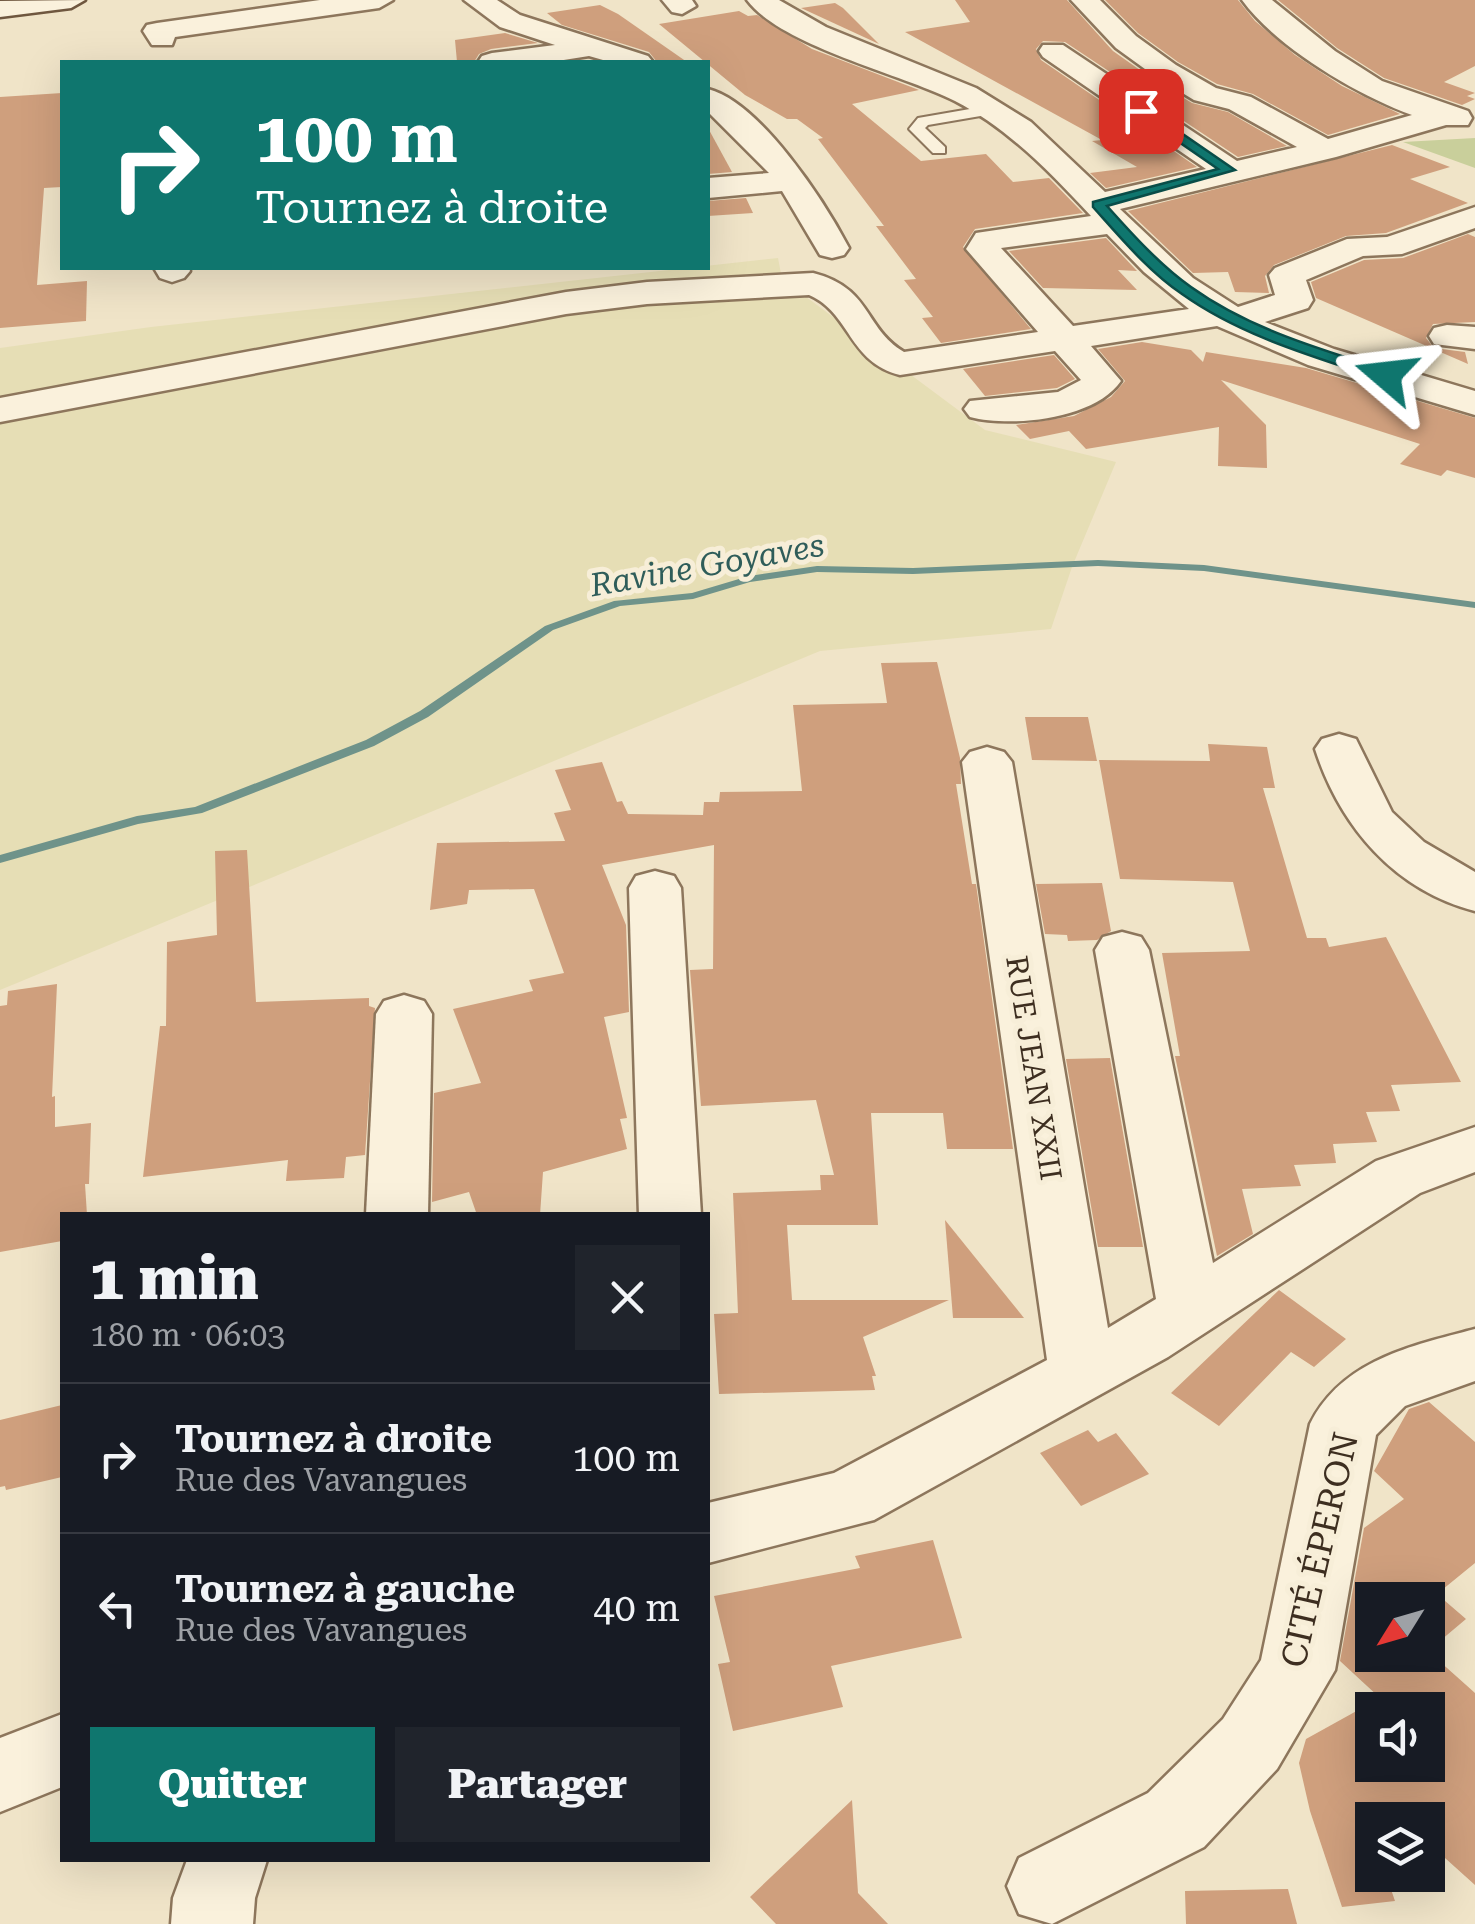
<!DOCTYPE html>
<html lang="fr">
<meta charset="utf-8">
<style>
:root{--surface:#171b24;--page:#20242c;--text:#f1f3f6;--muted:#9ea1a6;--line:#363941;--accent:#0f766e}
body{margin:0;font-family:"Roboto Serif",serif;background:var(--page);color:var(--text);height:100vh;display:flex;flex-direction:column;font-size:38px;white-space:nowrap}
*{box-sizing:border-box;margin:0}
p{font-size:32px;color:var(--muted)}
.icon{flex:none;width:55px;height:55px;fill:none;stroke:currentColor;stroke-width:2;stroke-linecap:round;stroke-linejoin:round}
.map{position:relative;flex:1;overflow:hidden}
.details{position:absolute;left:60px;top:1212px;width:650px;height:650px;display:flex;flex-direction:column;background:var(--surface);border-radius:0px;box-shadow:0 10px 40px #0002}
.details>*{flex:none}
.hud{position:absolute;left:60px;top:60px;width:650px;height:210px;border-radius:0px;box-shadow:0 10px 40px #0002;background:#0f766e;color:#fff;overflow:hidden}
.needle{width:65px;rotate:233deg}
.fabs{position:absolute;left:1355px;top:1582px;display:grid;gap:20px}
.fabs a{display:grid;place-items:center;width:90px;height:90px;border-radius:0px;background:var(--surface);box-shadow:0 10px 40px #0002;font-size:50px}
.pin{position:absolute;display:grid;place-items:center;width:85px;height:85px;color:#fff;margin:-42px;border-radius:20px;box-shadow:0 5px 15px #0006}
.me{position:absolute;width:110px;margin:-55px;rotate:287deg;stroke-linejoin:round;filter:drop-shadow(0 0 8px #0008)}
.turn{display:flex;align-items:center;gap:35px;height:210px;padding:0 30px;font-size:45px}
.turn .icon{width:130px;height:130px;stroke-width:2.5}
.turn b{display:block;font-size:70px;line-height:85px}
.round{display:grid;place-items:center;flex:none;width:105px;height:105px;border-radius:0px;background:var(--page)}
.overview{display:flex;align-items:center;justify-content:space-between;height:170px;padding:0 30px}
h1{font-size:60px;font-weight:800;line-height:75px}
.primary-button{display:flex;gap:20px;margin-top:auto;padding:20px 30px}
.primary-button a{flex:1;height:115px;border-radius:0px;background:var(--accent);color:#fff;font-size:40px;font-weight:800;line-height:115px;text-align:center}
.primary-button a+a{background:var(--page);color:var(--text)}
ul{padding:0;list-style:none}
li{display:flex;align-items:center;gap:30px;height:150px;padding:0 30px;border-top:2px solid var(--line)}
li div{flex:1}
li b{display:block;font-size:38px}
li em{font-style:normal}
.map>svg:first-child{display:block}
.farmland{fill:#e6deb5}
.green{fill:#c9cf9b}
.lines{fill:none;stroke-linecap:round;stroke-linejoin:round}
.stream{fill:#6f938a;fill-rule:evenodd}
.building{fill:#cf9f7d;fill-rule:evenodd}
.lane-casing{stroke:#8d765c;stroke-width:4}
.street-casing{stroke:#8d765c;stroke-width:5}
.secondary-casing{stroke:#6f573f;stroke-width:5}
.lane{fill:#faf1dc;fill-rule:evenodd}
.street{fill:#faf1dc;fill-rule:evenodd}
.secondary{fill:#faf1dc;fill-rule:evenodd}
.route{fill:#0f766e;stroke:#0a4d48;stroke-width:2.5}
.labels{text-anchor:middle;dominant-baseline:central;stroke-width:10;stroke-linejoin:round;paint-order:stroke}
.street-label{font-size:30px;fill:#3d2e20;stroke:#f7eed8}
.water-label{font-size:32px;font-style:italic;fill:#2f5d5a;stroke:#f7eed8}
.near-street-label{font-size:35px;fill:#3d2e20;stroke:#f7eed8}
</style>
<div class="map">
<svg width="1475" height="1924" viewBox="0 0 1475 1924">
<rect width="100%" height="100%" fill="#f0e4c8"/>
<path class="farmland" d="M778 258 782 279 985 430 1116 462 1072 567 1051 629 820 651 0 990V348L151 327Z"/>
<path class="green" d="M1475 138V168L1403 142Z"/>
<g class="lines">
<path class="stream" d="M1098 560 1204 565 1475 602V608L1204 571 1098 566 913 574 817 572 750 582 693 599 620 606 553 630 428 717 374 746 202 813 138 824 0 863V855L137 816 195 807 366 740 420 711 545 626 614 601 692 593 749 576 817 566 913 568Z"/>
</g>
<g class="building">
<path d="M955 0H1067L1113 51 1154 80 1192 103 1228 112 1287 146 1238 157 1065 42 1043 41 1036 49 1041 60 1197 167 1106 188 1090 173 1137 167 1092 141 1102 140 905 32 970 22Z"/>
<path d="M1105 0H1238L1255 21 1295 55 1342 86 1400 114 1328 135 1253 94 1217 84 1178 62 1138 33Z"/>
<path d="M1278 0H1475V66L1444 82 1475 93 1467 96 1475 99 1462 105 1384 78 1337 48Z"/>
<path d="M835 3 843 8 879 44 801 8Z"/>
<path d="M600 5 618 14 687 62H657L649 52 562 25 547 13Z"/>
<path d="M739 11 748 16 757 15 812 49 919 90 852 104 921 161 986 154 1013 182 1049 178 1083 213 975 229 963 247 1031 329 941 343 922 318 933 317 904 280 916 279 876 226H884L818 139 823 138 797 119H787L745 95 659 24Z"/>
<path d="M505 33 538 43 491 49 479 54 474 62H457L455 40Z"/>
<path d="M62 93V187L44 188 37 285 87 281 86 321 0 328V97Z"/>
<path d="M708 128 732 172 708 174Z"/>
<path d="M1392 145 1450 167 1410 179 1468 203 1386 233 1346 236 1274 265 1265 276 1269 293 1235 292 1228 272 1193 273 1128 211Z"/>
<path d="M746 198 753 213 708 216V201Z"/>
<path d="M1468 234 1475 237V322L1433 324 1426 338 1434 348 1465 352 1468 364 1316 298 1311 282 1364 260 1403 258Z"/>
<path d="M1106 238 1137 271 1118 270 1137 290 1043 288 1009 251Z"/>
<path d="M1142 342 1191 350 1203 362 1206 352 1306 368 1475 418V478L1447 470 1441 476 1400 464 1420 444 1221 380 1266 425 1267 468 1218 466 1219 427 1086 449 1069 431 1030 439 1016 425 1074 416 1111 397 1125 381 1098 349Z"/>
<path d="M1054 355 1075 379 1057 388 985 396 963 369Z"/>
<path d="M937 662 960 758 961 784H956L972 884H976L1013 1149H947L943 1113H871L878 1225H787L792 1300H949L863 1337 876 1376H872L875 1390 719 1394 714 1314 738 1313 733 1193 821 1190 820 1175H834L816 1100 701 1106 690 970 713 969 714 845 602 865 626 925 629 1012 604 1017 627 1118 620 1119 627 1149 543 1172 540 1215H477L469 1192 432 1202 434 1093 481 1083 453 1009 533 991 529 980 564 973 534 889 469 890 467 904 430 910 437 843 565 841 554 813 571 810 555 770 602 762 617 802 622 801 628 814 703 815 704 802H719L720 792 802 791 793 705 887 703 881 663Z"/>
<path d="M1025 717H1088L1097 761 1032 760Z"/>
<path d="M1208 744 1267 747 1275 788H1263L1307 938H1326L1329 947 1386 937 1461 1082 1391 1085 1400 1111 1366 1112 1377 1142 1333 1144 1336 1163 1294 1165 1301 1186 1242 1189 1253 1234 1217 1256 1175 1056H1180L1162 953 1250 951 1233 882 1120 879 1099 760 1210 761Z"/>
<path d="M247 850 256 1002 369 998V1006L375 1008 365 1155 346 1157 344 1178 286 1181 288 1160 143 1177 160 1026H166L167 942 217 935 215 851Z"/>
<path d="M1102 883 1111 931 1097 940 1068 941 1067 935 1045 934 1036 884Z"/>
<path d="M57 984 52 1097 55 1096V1127L91 1123 89 1184H85L87 1215H62V1241L0 1252V1006L7 1005 8 991Z"/>
<path d="M1110 1058 1143 1247H1098L1066 1059Z"/>
<path d="M945 1220 1024 1318H953Z"/>
<path d="M1279 1290 1346 1339 1314 1367 1291 1352 1219 1426 1171 1393Z"/>
<path d="M1429 1402 1475 1442V1563L1437 1594 1466 1619 1428 1651 1475 1693V1885L1445 1858 1428 1859V1820H1372V1875H1386L1395 1901 1342 1907 1310 1811 1299 1763 1306 1739 1380 1698 1340 1661 1364 1528 1404 1499 1374 1471 1409 1409ZM1372 1600H1428V1655H1372ZM1372 1710H1428V1765H1372Z"/>
<path d="M62 1405V1477L6 1490 5 1486 0 1487V1420Z"/>
<path d="M1088 1430 1098 1442 1116 1433 1149 1474 1081 1506 1040 1453Z"/>
<path d="M933 1540 962 1638 831 1666 843 1707 733 1731 718 1664 730 1662 714 1596 860 1568 855 1556Z"/>
<path d="M852 1800 858 1893 888 1924H776L750 1897Z"/>
<path d="M1288 1889 1297 1924H1186L1185 1891Z"/>
</g>
<g class="lines">
<defs>
<path id="lane" d="M993 105 1001 110 998 113 928 125 925 128 945 147V153H933L909 129 918 118Z"/>
<g id="street">
<path d="M320 0H393L379 8 175 37 172 45H152L143 31 147 25 157 23Z"/>
<path d="M464 0H497L520 15 648 56 653 62H610L589 56 551 62H478L482 56 492 53 555 45 500 27Z"/>
<path d="M662 0H692L696 6 682 14 672 12Z"/>
<path d="M747 0H779L826 27 976 88 1031 122 1105 192 1206 169 1043 57 1039 51 1043 45H1063L1237 161 1297 147 1229 109 1194 100 1156 77 1116 48 1071 0H1100L1136 36 1176 65 1216 88 1251 97 1328 139 1412 115C1357 95 1277 48 1242 0H1272L1335 51 1382 81 1468 111 1472 118 1468 125H1446L1336 157 1120 209 1193 278 1238 307 1275 295 1269 275 1275 268 1347 239 1387 237 1475 207V228L1402 254 1363 256 1306 280 1313 300 1308 308 1265 322 1334 349 1475 391V415L1308 365 1217 326 1091 346 1121 381C1095 419 1013 428 970 417L964 409 970 401 1058 392 1081 380 1055 351 900 375C848 362 851 313 809 295L647 304 566 314 0 422V398L566 292 647 282 813 273C872 288 863 327 904 352L1038 332 966 249 976 233 1091 216C1050 172 1009 129 955 101 902 74 781 46 747 0ZM1107 234 1144 272 1189 309 1073 326 1001 248Z"/>
<path d="M708 89C760 102 825 202 849 248L844 255 832 258 820 255 782 191 708 198V178L769 173 708 112Z"/>
<path d="M154 268H189L190 271 184 278 172 282 160 278Z"/>
<path d="M1447 325 1475 327V349L1434 344 1429 336 1434 328Z"/>
<path d="M1339 734 1356 739 1392 812 1424 842 1475 872V911C1394 890 1340 826 1315 749L1322 739Z"/>
<path d="M987 747 1004 752 1012 762 1108 1328 1156 1299 1095 950 1103 937 1122 932 1141 937 1149 950 1213 1263 1376 1161 1475 1127V1172L1420 1193 1168 1357 874 1520 708 1563V1503L834 1473 1047 1360 962 762 970 752Z"/>
<path d="M655 871 674 876 681 888 701 1215H639L629 888 636 876Z"/>
<path d="M404 995 424 1001 432 1014 428 1215H366L376 1014 384 1001Z"/>
<path d="M1475 1329V1381L1405 1406 1376 1435 1335 1670 1277 1769 1204 1847 1052 1924 1019 1914 1007 1886 1019 1858 1148 1793 1223 1719 1261 1660 1310 1424C1342 1360 1411 1346 1475 1329Z"/>
<path d="M62 1714V1787L0 1812V1738Z"/>
<path d="M187 1860H267L255 1898 253 1924H171L173 1898Z"/>
</g>
<path id="secondary" d="M85 0 71 8 0 17V1Z"/>
</defs>
<use href="#lane" class="lane-casing"/>
<use href="#street" class="street-casing"/>
<use href="#secondary" class="secondary-casing"/>
<use href="#lane" class="lane"/>
<use href="#street" class="street"/>
<use href="#secondary" class="secondary"/>
</g>
<path class="route" d="M1137 108H1145L1235 170 1107 206C1132 234 1161 266 1191 287 1251 330 1323 350 1392 372V379H1381C1312 356 1241 336 1182 294 1149 272 1119 236 1093 207V202L1218 169 1137 113Z"/>
<g class="labels">
<g class="street-label">
<text transform="translate(1034 1068) rotate(81)">RUE JEAN XXII</text>
</g>
<g class="water-label">
<text transform="translate(707 565) rotate(-10)">Ravine Goyaves</text>
</g>
<g class="near-street-label">
<text transform="translate(1320 1550) rotate(-77)">CITÉ ÉPERON</text>
</g>
</g>
</svg>
<div class="fabs">
<a><svg class="needle" viewBox="-14 -14 28 28"><path d="M0-13l5 13h-10z" fill="#e53935"/><path d="M0 13l5-13h-10z" fill="#9ea1a6"/></svg></a>
<a><svg class="icon" aria-label="sound" viewBox="0 0 24 24"><path d="M4 9h4l5-4v14l-5-4H4zM17 9q2 3 0 6"/></svg></a>
<a><svg class="icon" aria-label="layers" viewBox="0 0 24 24"><path d="M12 4l9 5-9 5-9-5zM3 14l9 5 9-5"/></svg></a>
</div>
<div class="pin" style="left:1141px;top:111px;background:#d93025"><svg class="icon" aria-label="arrive" viewBox="0 0 24 24"><path d="M6 21V4h12l-3 4 3 4H6"/></svg></div>
<svg class="me" style="left:1386px;top:375px" viewBox="-20 -20 40 40"><path d="M0-17L14 15 0 8-14 15z" fill="#0f766e" stroke="#fff" stroke-width="4"/></svg>
<div class="hud">
<div class="turn"><svg class="icon" aria-label="right" viewBox="0 0 24 24"><path d="M7 20v-9h11M14 6l5 5-5 5"/></svg><div><b>100 m</b>Tournez à droite</div></div>
</div>
<section class="details">
<div class="overview"><div><h1>1 min</h1><p>180 m · 06:03</p></div><a class="round"><svg class="icon" aria-label="close" viewBox="0 0 24 24"><path d="M6 6l12 12M18 6L6 18"/></svg></a></div>
<ul>
<li><svg class="icon" aria-label="right" viewBox="0 0 24 24"><path d="M7 20v-9h11M14 6l5 5-5 5"/></svg><div><b>Tournez à droite</b><p>Rue des Vavangues</p></div><em>100 m</em></li>
<li><svg class="icon" aria-label="left" viewBox="0 0 24 24"><path d="M17 20v-9H6M10 6l-5 5 5 5"/></svg><div><b>Tournez à gauche</b><p>Rue des Vavangues</p></div><em>40 m</em></li>
</ul>
<div class="primary-button"><a>Quitter</a><a>Partager</a></div>
</section>
</div>
